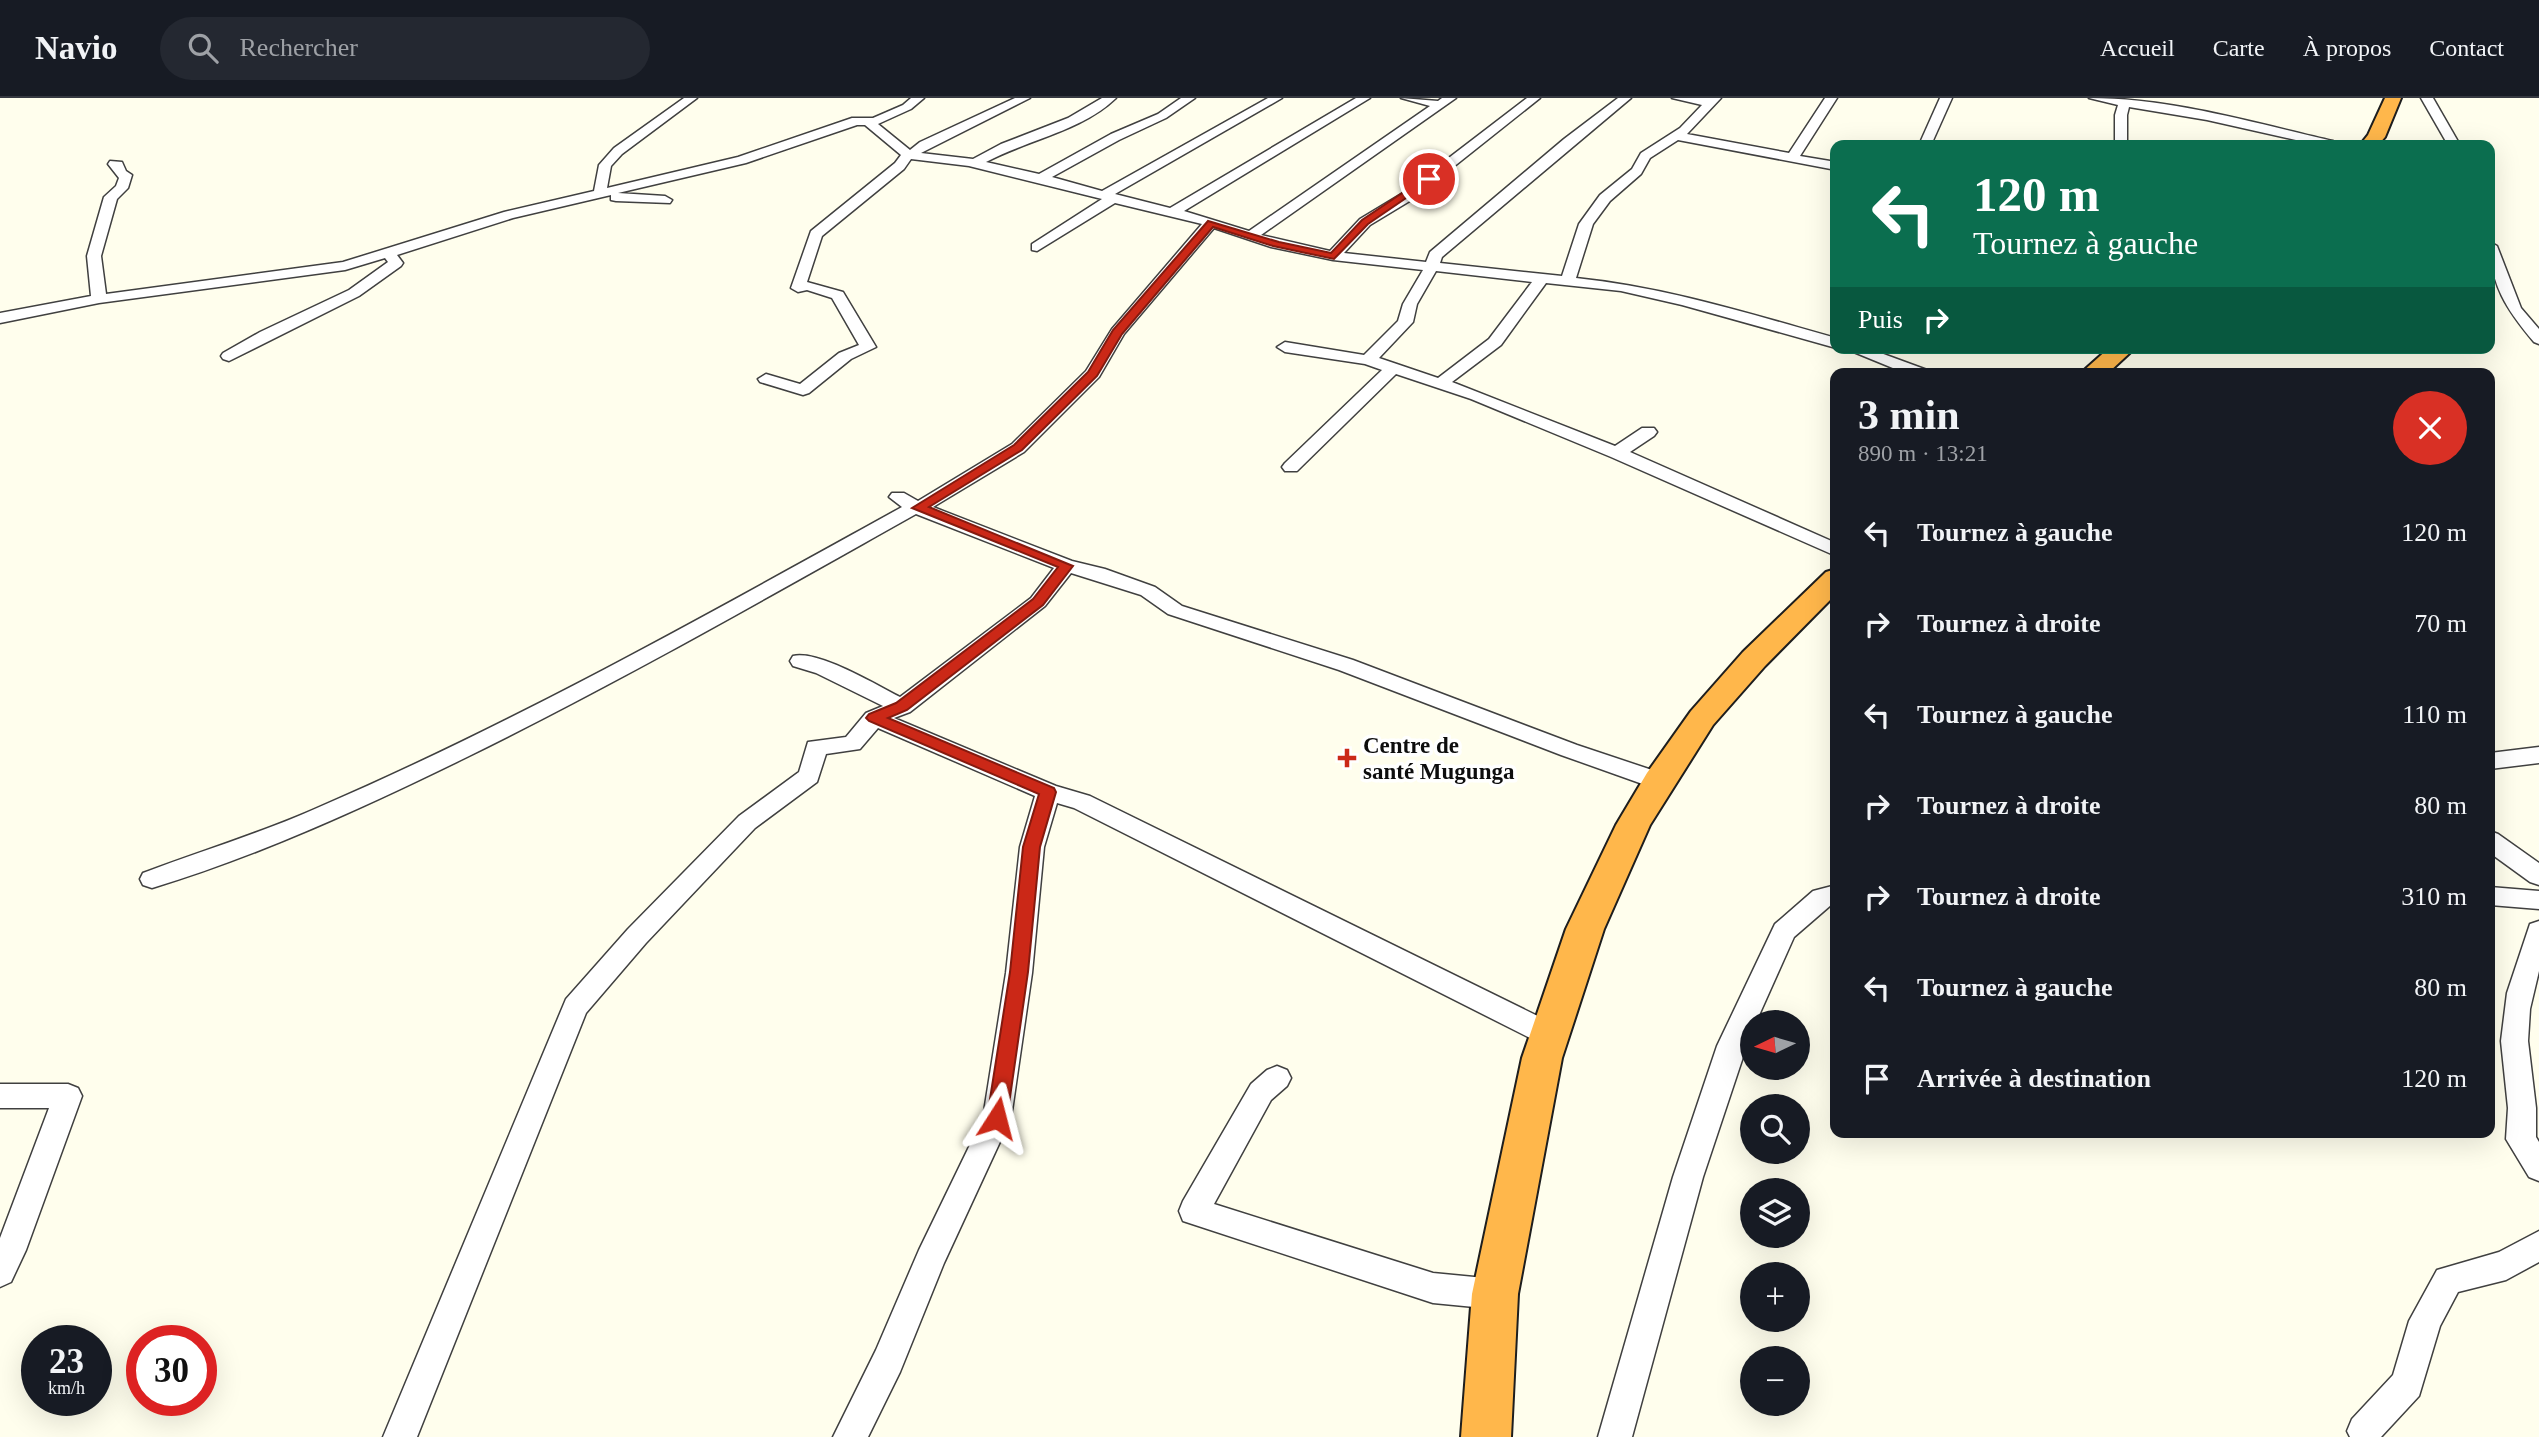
<!DOCTYPE html>
<html lang="fr">
<meta charset="utf-8">
<style>
:root{--surface:#171b24;--page:#242831;--text:#f1f3f6;--muted:#9ea1a6;--line:#363941}
body{margin:0;font-family:Georgia,serif;background:var(--page);color:var(--text);height:100vh;display:flex;flex-direction:column;font-size:26px;white-space:nowrap}
*{box-sizing:border-box;margin:0}
p{font-size:23px;color:var(--muted)}
.icon{flex:none;width:38px;height:38px;fill:none;stroke:currentColor;stroke-width:2;stroke-linecap:round;stroke-linejoin:round}
.map{position:relative;flex:1;overflow:hidden}
.side{position:absolute;left:1830px;top:270px;width:665px;height:770px;display:flex;flex-direction:column;background:var(--surface);border-radius:14px;box-shadow:0 7px 28px #0002}
.side>*{flex:none}
.banner{position:absolute;left:1830px;top:42px;width:665px;height:214px;border-radius:14px;box-shadow:0 7px 28px #0002;background:#0b6e4f;color:#fff;overflow:hidden}
.needle{width:46px;rotate:265deg}
.controls{position:absolute;left:1740px;top:912px;display:grid;gap:14px}
.controls a{display:grid;place-items:center;width:70px;height:70px;border-radius:50%;background:var(--surface);box-shadow:0 7px 28px #0002;font-size:35px}
.speed{position:absolute;left:21px;top:1227px;display:flex;gap:14px;font-size:35px;font-weight:700;text-align:center}
.speed>*{display:grid;place-content:center;width:91px;height:91px;border-radius:50%;background:var(--surface);box-shadow:0 7px 28px #0002;line-height:1}
.speed small{font-size:18px;font-weight:400}
.speed .limit{border:10px solid #d22;background:#fff;color:#111}
.pin{position:absolute;display:grid;place-items:center;width:60px;height:60px;color:#fff;margin:-30px;border:4px solid #fff;border-radius:50%;box-shadow:0 2px 7px #0007}
.me{position:absolute;width:77px;margin:-38px;rotate:9deg;stroke-linejoin:round;filter:drop-shadow(0 0 5px #0008)}
.turn{display:flex;align-items:center;gap:24px;height:147px;padding:0 28px;font-size:32px}
.turn .icon{width:91px;height:91px;stroke-width:2.5}
.turn b{display:block;font-size:49px;line-height:60px}
.then{display:flex;align-items:center;height:66px;padding:0 28px;background:#0003;gap:14px;font-size:26px}
.round{display:grid;place-items:center;flex:none;width:74px;height:74px;border-radius:37px;background:var(--page)}
.summary{display:flex;align-items:center;justify-content:space-between;height:119px;padding:0 28px}
h1{font-size:42px;font-weight:700;line-height:52px}
ul{padding:0;list-style:none}
li{display:flex;align-items:center;gap:21px;height:91px;padding:0 28px}
li div{flex:1}
li b{display:block;font-size:26px}
li em{font-style:normal}
header{display:flex;align-items:center;gap:42px;box-sizing:border-box;height:98px;padding:0 35px;background:var(--surface);border-bottom:2px solid var(--line)}
header strong{font-size:33px}
nav{display:flex;gap:38px;margin-inline-start:auto;font-size:24px}
.search{width:490px;height:63px;background:var(--page);display:flex;align-items:center;gap:18px;box-sizing:border-box;padding:0 24px;border-radius:38px;color:var(--muted);font-size:26px}
.map>svg:first-child{display:block}
.lines{fill:none;stroke-linecap:round;stroke-linejoin:round}
.minor-casing{stroke:#404040;stroke-width:3}
.highway-casing{stroke:#1e1e1e;stroke-width:4}
.minor{fill:#fff;fill-rule:evenodd}
.highway{fill:#ffb74b;fill-rule:evenodd}
.route{fill:#cb2817;stroke:#841a0f;stroke-width:2}
.poi-dot{fill:#cb2817;stroke:#fff;stroke-width:2.5}
.labels{text-anchor:middle;dominant-baseline:central;stroke-width:7;stroke-linejoin:round;paint-order:stroke}
.poi-label{font-size:23px;font-weight:bold;fill:#0d0d0d;stroke:#fff;text-anchor:start}
</style>
<header>
<strong>Navio</strong>
<div class="search"><svg class="icon" aria-label="search" viewBox="0 0 24 24"><circle cx="10" cy="10" r="6"/><path d="M15 15l6 6"/></svg>Rechercher</div>
<nav><a>Accueil</a><a>Carte</a><a>À propos</a><a>Contact</a></nav>
</header>
<div class="map">
<svg width="2539" height="1339" viewBox="0 0 2539 1339">
<rect width="100%" height="100%" fill="#fffeed"/>
<g class="lines">
<defs>
<g id="minor">
<path d="M684 0H697L622 56 611 68 607 90 738 59 852 20H873L903 7 911 0H924L911 11 878 26 910 52 920 44 1015 0H1030L921 55 973 61 1001 46 1068 20 1102 0H1116C1082 33 1027 42 986 64L1039 76 1111 36 1158 16 1181 0H1195L1166 20 1119 42 1052 79 1102 93 1268 0H1282L1115 96 1170 110 1356 0H1370L1184 113 1249 133 1430 8 1401 0 1438 3 1442 0H1456L1261 137 1330 153 1360 121 1403 95 1527 0H1540L1413 101 1370 127 1344 155 1426 164 1430 154 1564 41 1618 0H1631L1442 159 1440 165 1562 178 1579 126 1600 97 1632 71 1641 55 1680 30 1702 7 1672 0H1721L1687 36 1789 55 1825 0H1837L1800 58 1836 64V72L1678 42 1650 60 1641 76 1610 103 1593 126 1576 180C1665 189 1750 216 1836 240V250L1682 207 1621 193 1546 185 1501 247 1452 284 1615 348 1642 330H1654L1657 334 1654 338 1630 354 1836 445V458L1611 359 1471 301 1396 276 1297 373H1285L1282 369 1285 365 1382 272 1365 266 1285 254 1277 249 1285 244 1364 257 1398 223 1403 206 1423 172 1333 162 1271 149 1214 130 1124 236 1099 279 1024 354 933 409 1072 463 1105 471 1155 489 1182 508 1353 562 1577 647 1667 677 1670 683 1667 689 1659 691 1651 689 1561 657 1339 572 1168 516 1141 497 1071 475 1045 508 910 614 894 620 1056 688 1090 698 1560 929 1564 937 1560 945 1550 948 1540 945 1074 710 1057 705 1044 749 1032 875 1011 1020 944 1165 900 1274 868 1339H833L876 1252 919 1152 983 1020 1006 875 1020 749 1035 698 878 630 860 651 826 656 817 684 755 730 646 845 586 915 417 1339H383L566 901 628 831 739 718 799 674 808 644 846 639 866 615 883 608 816 575 793 568 790 563 793 558C819 552 876 587 900 599L1031 500 1054 470 916 416C768 499 621 583 469 658 367 708 261 757 152 790L143 787 140 781 143 775C201 753 261 735 317 710 519 623 710 515 902 409L889 399 892 395H904L918 403 1012 346 1086 273 1112 231 1202 126 1115 105 1037 153 1032 152V146L1102 101 969 68 911 61 904 71 822 138 807 184 843 194 876 249 851 261 809 295 803 297 760 284 758 281 766 276 800 286 839 255 859 247 832 200 807 192 798 194 791 190 811 133 895 65 901 57 865 27H857L746 65 618 95 665 98 672 102 670 105 616 103 611 102V97L513 120 397 157 403 165 401 168 359 198 229 263 223 261 221 258 223 255 260 234 349 192 388 164 385 160 345 172 99 205 0 225V215L91 198 87 158 104 99 116 88 119 80 108 66 110 63 122 64 126 73 132 77 128 90 117 101 101 158 106 196 343 164 504 114 594 93 599 67 614 50ZM1436 173 1532 184 1489 241 1438 280 1379 260 1413 224 1417 206Z"/>
<path d="M1940 0H1952L1931 47H1919Z"/>
<path d="M2089 0C2171 0 2254 25 2333 43L2339 47H2318L2207 22 2129 9 2127 17V47H2115V17L2118 7Z"/>
<path d="M2421 0H2433L2460 47H2448Z"/>
<path d="M2490 144 2497 148 2521 210 2539 231V246L2534 244C2507 212 2490 187 2490 144Z"/>
<path d="M1844 250H1867L1927 272 1929 275H1905Z"/>
<path d="M2539 649V665L2490 671V655Z"/>
<path d="M2490 733 2498 736 2539 765V787L2530 784 2490 755Z"/>
<path d="M1836 787V805L1831 807 1794 839 1756 924H1752V932L1703 1079 1632 1339H1598L1673 1079 1717 948 1775 826 1813 793Z"/>
<path d="M2490 789 2539 793V811L2490 807Z"/>
<path d="M2539 823V873L2530 911 2528 943 2536 1010V1039L2539 1044V1083L2529 1079 2506 1041 2508 1010 2501 943 2507 895 2530 826Z"/>
<path d="M1277 968 1287 972 1291 980 1287 988 1271 1002 1214 1106 1433 1175 1495 1181 1506 1185 1511 1196 1506 1207 1495 1211 1433 1205 1183 1123 1179 1113 1183 1103 1251 986 1267 972Z"/>
<path d="M0 986H68L78 990 82 998 26 1152 11 1184 0 1189V1140L49 1010H0Z"/>
<path d="M2539 1133V1164L2506 1182 2458 1194 2440 1228 2419 1298 2381 1339H2350L2347 1333 2352 1321 2393 1277 2409 1223 2437 1172 2499 1154Z"/>
</g>
<g id="highway">
<path d="M2385 0H2401L2385 39 2378 47H2360L2368 37Z"/>
<path d="M2109 250H2135L2108 275H2081Z"/>
<path d="M1836 471V496L1765 568 1713 627 1650 727 1604 831 1562 960 1518 1196 1511 1339H1461L1472 1196 1522 960 1566 831 1616 727 1647 675 1691 613 1743 554 1826 474Z"/>
</g>
</defs>
<use href="#minor" class="minor-casing"/>
<use href="#highway" class="highway-casing"/>
<use href="#minor" class="minor"/>
<use href="#highway" class="highway"/>
</g>
<path class="route" d="M1426 79 1434 81 1368 126 1334 161 1273 148 1213 129 1122 236 1097 278 1022 352 929 409 1073 468 1043 507 907 612 888 620 1054 690 1056 694 1040 749 1028 874 1007 1020 1004 1027 997 1029 990 1027 987 1020 1010 874 1023 749 1039 696 869 623 866 620 869 616 896 605 1033 501 1058 469 912 410 1014 347 1088 274 1113 232 1208 123 1279 144 1331 155 1362 122Z"/>
<path class="poi-dot" d="M1343.5 649.5h7v7h7v7h-7v7h-7v-7h-7v-7h7z"/>
<g class="labels">
<g class="poi-label">
<text x="1363" y="647">Centre de<tspan x="1363" dy="26">santé Mugunga</tspan></text>
</g>
</g>
</svg>
<div class="controls">
<a><svg class="needle" viewBox="-14 -14 28 28"><path d="M0-13l5 13h-10z" fill="#e53935"/><path d="M0 13l5-13h-10z" fill="#9ea1a6"/></svg></a>
<a><svg class="icon" aria-label="search" viewBox="0 0 24 24"><circle cx="10" cy="10" r="6"/><path d="M15 15l6 6"/></svg></a>
<a><svg class="icon" aria-label="layers" viewBox="0 0 24 24"><path d="M12 4l9 5-9 5-9-5zM3 14l9 5 9-5"/></svg></a>
<a>+</a>
<a>−</a>
</div>
<div class="speed"><div>23<small>km/h</small></div><div class="limit">30</div></div>
<div class="pin" style="left:1429px;top:81px;background:#d93025"><svg class="icon" aria-label="arrive" viewBox="0 0 24 24"><path d="M6 21V4h12l-3 4 3 4H6"/></svg></div>
<svg class="me" style="left:997px;top:1020px" viewBox="-20 -20 40 40"><path d="M0-17L14 15 0 8-14 15z" fill="#cb2817" stroke="#fff" stroke-width="4"/></svg>
<div class="banner">
<div class="turn"><svg class="icon" aria-label="left" viewBox="0 0 24 24"><path d="M17 20v-9H6M10 6l-5 5 5 5"/></svg><div><b>120 m</b>Tournez à gauche</div></div>
<div class="then">Puis<svg class="icon" aria-label="right" viewBox="0 0 24 24"><path d="M7 20v-9h11M14 6l5 5-5 5"/></svg></div>
</div>
<section class="side">
<div class="summary"><div><h1>3 min</h1><p>890 m · 13:21</p></div><a class="round" style="background:#d93025;color:#fff"><svg class="icon" aria-label="close" viewBox="0 0 24 24"><path d="M6 6l12 12M18 6L6 18"/></svg></a></div>
<ul>
<li><svg class="icon" aria-label="left" viewBox="0 0 24 24"><path d="M17 20v-9H6M10 6l-5 5 5 5"/></svg><div><b>Tournez à gauche</b></div><em>120 m</em></li>
<li><svg class="icon" aria-label="right" viewBox="0 0 24 24"><path d="M7 20v-9h11M14 6l5 5-5 5"/></svg><div><b>Tournez à droite</b></div><em>70 m</em></li>
<li><svg class="icon" aria-label="left" viewBox="0 0 24 24"><path d="M17 20v-9H6M10 6l-5 5 5 5"/></svg><div><b>Tournez à gauche</b></div><em>110 m</em></li>
<li><svg class="icon" aria-label="right" viewBox="0 0 24 24"><path d="M7 20v-9h11M14 6l5 5-5 5"/></svg><div><b>Tournez à droite</b></div><em>80 m</em></li>
<li><svg class="icon" aria-label="right" viewBox="0 0 24 24"><path d="M7 20v-9h11M14 6l5 5-5 5"/></svg><div><b>Tournez à droite</b></div><em>310 m</em></li>
<li><svg class="icon" aria-label="left" viewBox="0 0 24 24"><path d="M17 20v-9H6M10 6l-5 5 5 5"/></svg><div><b>Tournez à gauche</b></div><em>80 m</em></li>
<li><svg class="icon" aria-label="arrive" viewBox="0 0 24 24"><path d="M6 21V4h12l-3 4 3 4H6"/></svg><div><b>Arrivée à destination</b></div><em>120 m</em></li>
</ul>
</section>
</div>
